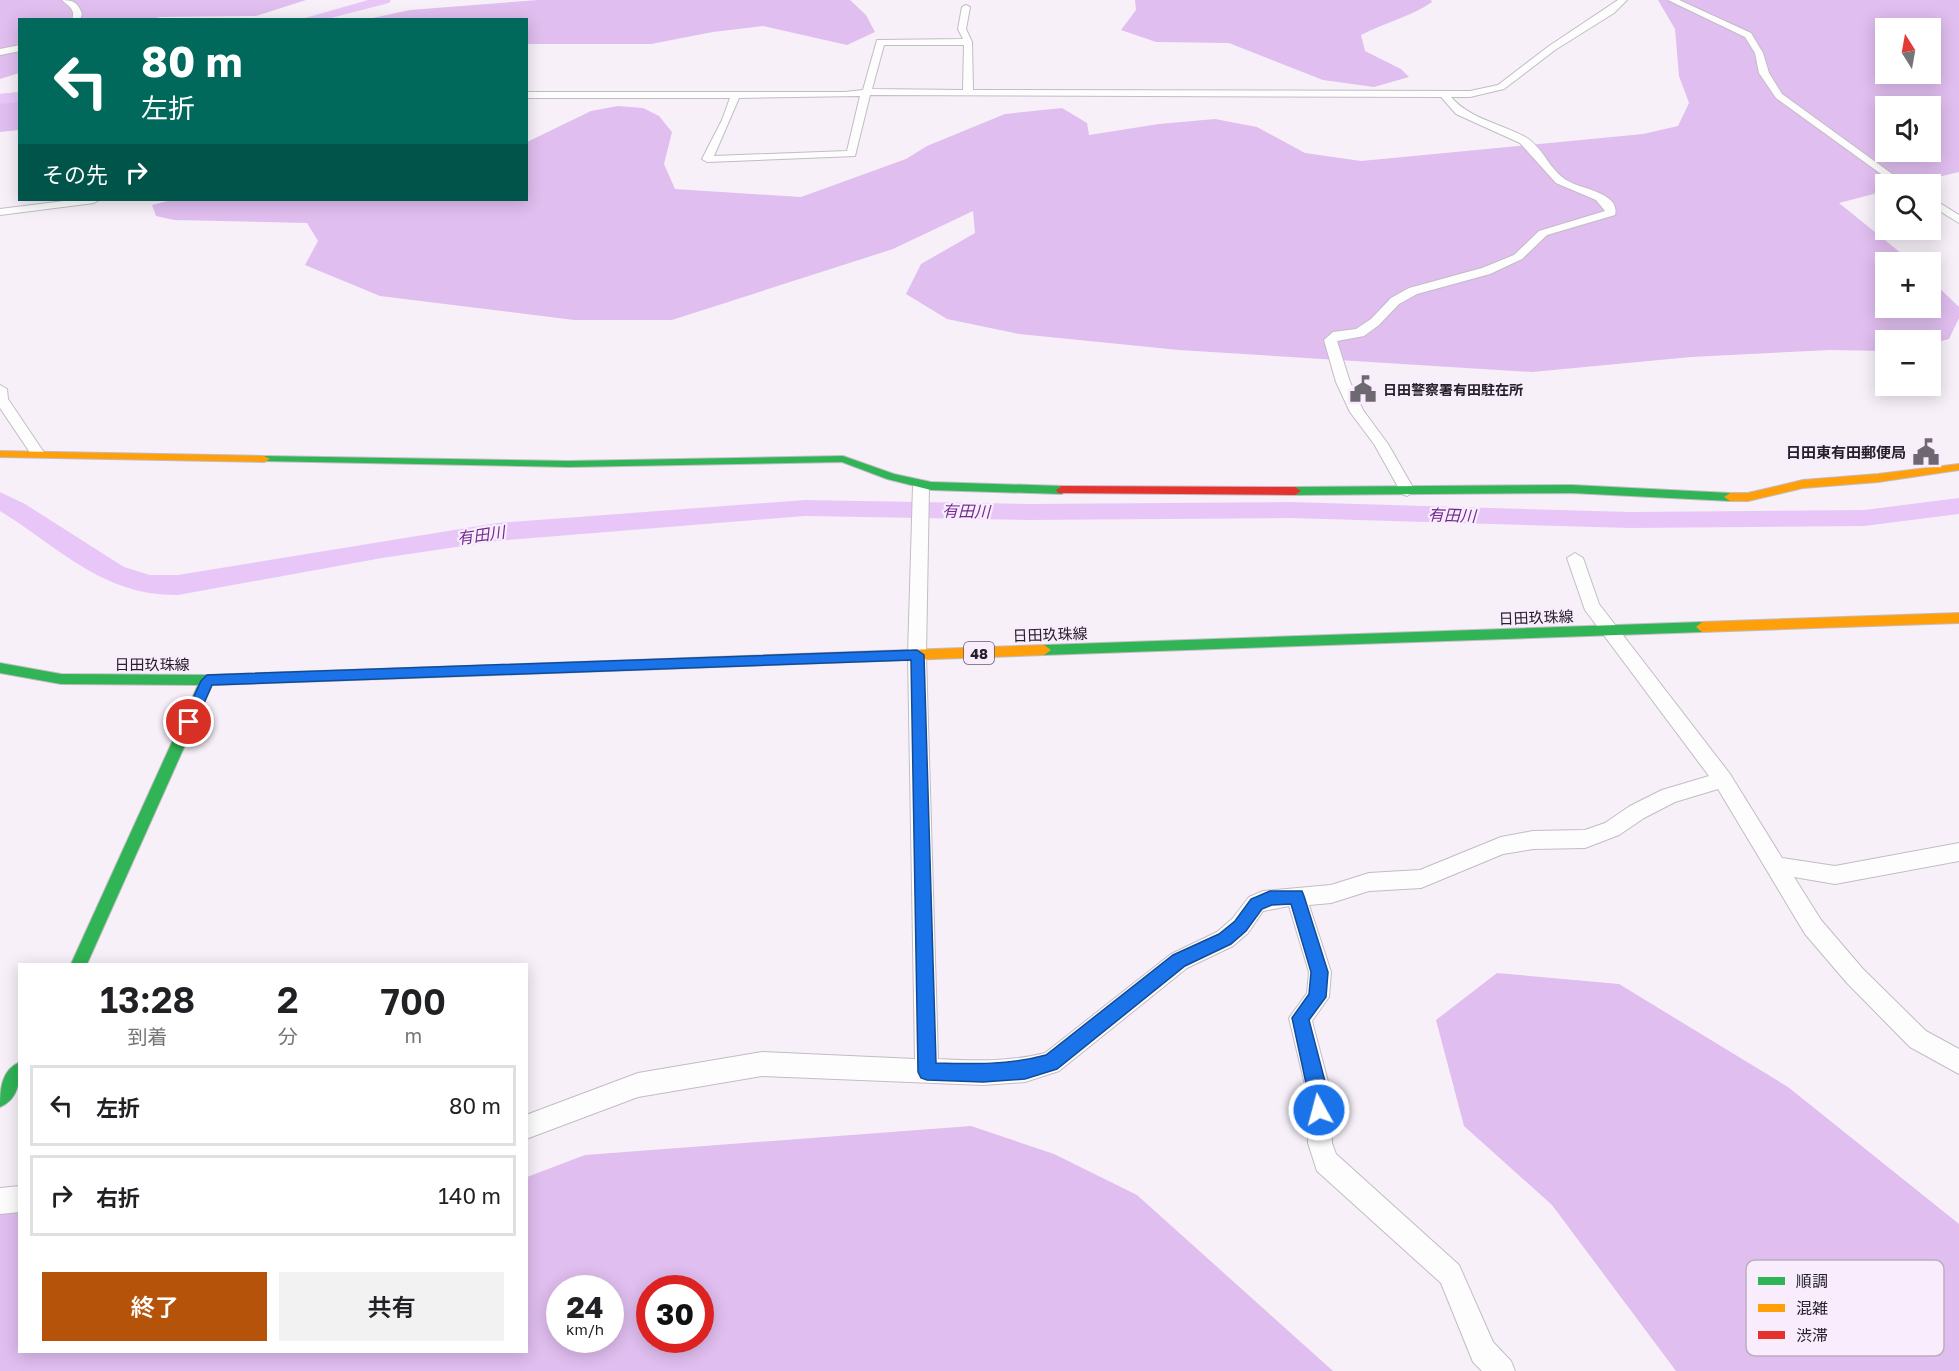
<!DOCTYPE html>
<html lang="ja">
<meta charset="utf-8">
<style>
:root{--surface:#fff;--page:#f2f2f2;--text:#202124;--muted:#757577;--line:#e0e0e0;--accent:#b45309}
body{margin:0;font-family:"Golos Text","Noto Sans JP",sans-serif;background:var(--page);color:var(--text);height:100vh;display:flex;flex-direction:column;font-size:22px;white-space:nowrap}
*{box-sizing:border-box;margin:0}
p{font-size:20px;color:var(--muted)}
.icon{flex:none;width:33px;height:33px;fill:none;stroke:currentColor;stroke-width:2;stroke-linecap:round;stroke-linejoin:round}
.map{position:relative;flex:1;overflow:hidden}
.details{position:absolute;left:18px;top:963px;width:510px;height:390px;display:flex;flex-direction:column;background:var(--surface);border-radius:0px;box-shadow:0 3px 15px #0003}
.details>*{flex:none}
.guide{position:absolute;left:18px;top:18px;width:510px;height:183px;border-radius:0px;box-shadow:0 3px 15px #0003;background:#00695c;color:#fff;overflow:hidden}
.needle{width:39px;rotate:349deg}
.tools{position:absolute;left:1875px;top:18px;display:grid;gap:12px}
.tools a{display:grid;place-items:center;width:66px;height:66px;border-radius:0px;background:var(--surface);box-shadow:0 3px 15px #0003;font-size:30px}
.speed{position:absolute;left:546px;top:1275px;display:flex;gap:12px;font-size:30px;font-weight:700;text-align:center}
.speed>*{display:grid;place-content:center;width:78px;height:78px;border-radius:50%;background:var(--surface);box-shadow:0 3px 15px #0003;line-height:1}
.speed small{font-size:15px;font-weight:400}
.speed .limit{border:9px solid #d22;background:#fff;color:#111}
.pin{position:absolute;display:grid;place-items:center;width:51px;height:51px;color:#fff;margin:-26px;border:3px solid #fff;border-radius:50%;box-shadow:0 2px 6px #0007}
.me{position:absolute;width:66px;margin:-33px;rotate:353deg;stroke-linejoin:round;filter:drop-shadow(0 0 4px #0008)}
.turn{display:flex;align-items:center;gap:21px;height:126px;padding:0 24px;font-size:27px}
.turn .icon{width:78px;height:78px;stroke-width:2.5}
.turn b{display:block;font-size:42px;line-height:51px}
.then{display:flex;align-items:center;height:57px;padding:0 24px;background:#0003;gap:12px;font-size:22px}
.eta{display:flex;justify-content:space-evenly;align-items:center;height:102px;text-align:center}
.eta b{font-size:36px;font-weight:600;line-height:42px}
.button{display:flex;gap:12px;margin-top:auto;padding:12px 24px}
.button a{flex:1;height:69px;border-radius:0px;background:var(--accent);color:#fff;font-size:24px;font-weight:600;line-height:69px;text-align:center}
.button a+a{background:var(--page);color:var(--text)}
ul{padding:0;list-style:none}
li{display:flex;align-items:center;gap:18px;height:81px;margin:0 12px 9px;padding:0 12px;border:3px solid var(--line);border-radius:0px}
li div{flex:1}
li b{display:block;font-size:22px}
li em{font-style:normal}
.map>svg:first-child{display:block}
.forest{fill:#e0beef;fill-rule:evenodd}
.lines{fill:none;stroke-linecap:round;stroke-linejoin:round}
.river{fill:#e8c7f8;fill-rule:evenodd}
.street-casing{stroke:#c2bcc4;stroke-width:2}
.fast-casing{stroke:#c2bcc4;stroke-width:2}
.slow-casing{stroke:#c2bcc4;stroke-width:2}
.jam-casing{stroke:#c2bcc4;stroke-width:2}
.street{fill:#fefdfe;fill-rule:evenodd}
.fast{fill:#30b455;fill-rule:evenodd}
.slow{fill:#ff9f0a;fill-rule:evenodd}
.jam{fill:#e5322d;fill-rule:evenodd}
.route{fill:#1a73e8;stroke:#114b97;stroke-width:1.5}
.labels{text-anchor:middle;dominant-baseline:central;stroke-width:4.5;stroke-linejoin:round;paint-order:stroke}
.far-poi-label{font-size:14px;font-weight:bold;fill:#252128;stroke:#f8ecfd;text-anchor:start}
.shield{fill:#f8ecfd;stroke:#645e68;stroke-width:1.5}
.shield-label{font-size:14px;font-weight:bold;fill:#252128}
.poi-label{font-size:15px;font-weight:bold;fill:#252128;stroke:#f8ecfd;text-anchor:end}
.street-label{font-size:15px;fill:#252128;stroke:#f8ecfd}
.water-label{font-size:16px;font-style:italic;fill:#702c8c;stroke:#f8ecfd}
.key{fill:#f8ecfd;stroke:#b9afbd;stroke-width:1.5}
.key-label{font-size:16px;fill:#252128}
</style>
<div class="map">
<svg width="1959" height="1371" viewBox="0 0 1959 1371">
<rect width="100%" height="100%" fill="#f7f0f9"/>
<g class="forest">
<path d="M0 0H306L256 16 159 17 153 20H20L19 73 0 79Z"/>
<path d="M538 0H850L866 15 875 32 847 45 763 26 713 32 651 44H527L526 20 368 19 410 10Z"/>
<path d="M1135 0H1431L1432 2C1412 16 1384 23 1361 35L1365 51 1401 69 1409 77 1374 87 1323 80 1229 43 1156 42 1121 30 1136 10Z"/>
<path d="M1658 0H1959V172L1909 184H1886L1885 191 1839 203 1912 262H1886V308H1930L1931 280 1959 307V318L1949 339 1931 344 1930 340H1886L1885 351 1830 350 1691 357 1532 372 1179 350 1019 334 947 319 906 294 921 264 975 233 973 211 893 249 672 320H574L380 296 305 265 318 241 307 223 174 220 156 216 152 205 172 200H526L527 142 591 111 618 106 643 108 659 116 672 132 664 164 675 189 801 197 906 159 927 146 1005 114 1062 108 1087 123 1089 135 1159 124 1215 119 1257 127 1305 153 1361 161 1643 134 1678 126 1689 103 1679 76 1675 29ZM1886 28H1930V74H1886ZM1886 106H1930V152H1886Z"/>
<path d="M19 92V130L0 132V94Z"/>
<path d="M1497 973 1619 984 1788 1087 1959 1224V1371H1676L1552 1205 1464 1126 1436 1020Z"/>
<path d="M971 1126 1054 1154 1137 1195 1333 1371H0V1212L19 1210 20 1352H526L527 1177 585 1155ZM560 1288H610V1340H560ZM650 1288H700V1340H650Z"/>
</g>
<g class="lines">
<g class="river">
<path d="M368 0H391L389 3 323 20H298Z"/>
<path d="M20 92V102L0 104V94Z"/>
<path d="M0 492 25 504 124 567 150 575H178L497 523 805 500 1026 504 1290 502 1630 512 1864 510 1959 498V514L1864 526 1630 528 1290 518 1026 520 805 516 497 541 382 558 178 595C103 596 60 548 0 511Z"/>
</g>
<defs>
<g id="street">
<path d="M62 0C74 0 78 3 82 14L80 20H72C76 9 69 7 62 0Z"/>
<path d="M1618 0H1627L1614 13 1555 50 1504 89 1470 97H1451C1471 120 1501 123 1527 138 1544 149 1550 171 1568 181 1581 189 1621 193 1615 215L1547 235 1522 259 1490 274 1417 294 1399 304 1379 325 1364 336 1337 341 1350 382 1363 410 1388 444 1415 491 1407 496 1402 494 1374 444 1350 412 1336 382 1324 340 1333 332 1356 329 1371 319 1391 298 1409 288 1482 268 1514 255 1539 231 1605 211 1596 200 1556 183 1520 143 1456 114 1441 97 870 95 855 156 707 162 702 159 722 120 730 98H526V92H845L863 90 877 40 963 39 958 29 962 7 966 5 970 7 966 29 972 42 973 90 1470 91 1498 85 1549 46ZM884 45H964L963 90 872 89ZM860 96 847 151 714 156 739 98Z"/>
<path d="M1668 0H1679L1751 33 1763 53 1769 73 1782 94 1906 184H1895L1776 98 1759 73 1755 53 1745 37Z"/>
<path d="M20 45V51L0 55V49Z"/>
<path d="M1930 197 1959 215V223L1930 205Z"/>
<path d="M72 200H99L94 203 0 215V209Z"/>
<path d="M0 385 7 389 8 399 45 454 43 457H33L0 408Z"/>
<path d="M921 481 929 486 926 655 938 1059C975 1061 1010 1062 1045 1053L1171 954 1217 932 1232 919 1249 897 1263 891 1331 885 1369 873 1420 870 1501 837 1533 831 1585 830 1605 823 1630 806 1662 790 1709 776 1585 610 1567 558 1575 553 1583 558 1599 604 1730 774 1782 858 1835 866 1959 843V861L1835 884 1794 877 1821 920 1863 969 1926 1031 1959 1049V1074L1910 1047 1847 983 1805 934 1718 789 1675 802 1644 818 1619 835 1585 848 1533 849 1503 854 1421 888 1369 891 1331 903 1309 905 1331 972 1329 997 1312 1021 1331 1093 1332 1143 1336 1154 1459 1265 1493 1342 1511 1361 1515 1371H1482L1473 1362 1441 1283 1317 1171 1308 1143 1307 1093 1289 1018 1307 993 1309 972 1289 906 1263 911 1248 933 1233 946 1187 968 1059 1071 1025 1082 983 1085 762 1076 638 1097 526 1139V1115L638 1073 762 1052 915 1059 908 655 913 486Z"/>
<path d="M20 1186V1212L0 1214V1188Z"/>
</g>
<g id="fast">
<path d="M264 456 569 461 843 456 894 474 931 482 1062 486 1068 490 1062 494 931 490 887 479 842 462 569 467 260 461V457Z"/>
<path d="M1572 485 1730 493 1736 497 1730 501 1572 493 1295 495 1289 491 1295 487Z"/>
<path d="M1702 622 1708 627 1702 632 1044 655 1037 650 1044 645Z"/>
<path d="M635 660 642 665 635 670 212 685 87 964H71L198 685 61 684 0 673V663L61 674 207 675Z"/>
<path d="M20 1062C20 1080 19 1099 0 1107 0 1090 1 1070 20 1062Z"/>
</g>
<g id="slow">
<path d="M0 451 264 456 270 459 264 462 0 457Z"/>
<path d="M1959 464V470L1878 482 1803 488 1748 501H1730L1724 497 1730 493H1748L1803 480 1878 474Z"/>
<path d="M1959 613V623L1702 632 1696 627 1702 622Z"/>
<path d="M1044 645 1051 650 1044 655 635 670 628 665 635 660Z"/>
</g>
<path id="jam" d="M1062 486 1295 487 1301 491 1295 495 1058 493 1056 490Z"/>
</defs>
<use href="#street" class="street-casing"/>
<use href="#fast" class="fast-casing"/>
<use href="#slow" class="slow-casing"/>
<use href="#jam" class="jam-casing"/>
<use href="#street" class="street"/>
<use href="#fast" class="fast"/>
<use href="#slow" class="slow"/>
<use href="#jam" class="jam"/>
</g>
<path class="route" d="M917 650 924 655 936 1063C973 1064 1010 1065 1046 1055L1173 955 1219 934 1235 921 1251 899 1270 891H1302L1304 896 1328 972 1326 997 1309 1020 1328 1093 1326 1116 1319 1119 1313 1116 1292 1018 1309 994 1311 972 1291 904 1272 905 1262 909 1246 931 1231 944 1185 966 1057 1069 1025 1079 983 1082 927 1080 921 1078 918 1072 911 660 212 685 194 726H184L182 722 201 681 207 675Z"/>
<defs>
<symbol id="civic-bare" viewBox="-9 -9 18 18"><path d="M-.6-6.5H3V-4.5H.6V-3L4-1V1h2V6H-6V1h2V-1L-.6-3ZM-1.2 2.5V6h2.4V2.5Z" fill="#6e6971" stroke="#f8ecfd" stroke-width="2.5" paint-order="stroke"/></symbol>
</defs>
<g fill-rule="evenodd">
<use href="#civic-bare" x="1344" y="370" width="38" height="38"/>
<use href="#civic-bare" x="1907" y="433" width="38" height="38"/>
</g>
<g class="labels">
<g class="far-poi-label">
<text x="1383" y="389">日田警察署有田駐在所</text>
</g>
<rect class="shield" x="964" y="642" width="30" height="22" rx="4.5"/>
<g class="shield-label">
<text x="979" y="653">48</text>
</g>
<g class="poi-label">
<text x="1906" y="452">日田東有田郵便局</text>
</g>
<g class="street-label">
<text transform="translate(1536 617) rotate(-2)">日田玖珠線</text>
<text transform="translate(1050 634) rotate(-2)">日田玖珠線</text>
<text x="152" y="664">日田玖珠線</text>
</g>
<g class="water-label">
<text transform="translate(966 511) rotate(1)">有田川</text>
<text transform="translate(1452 515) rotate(2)">有田川</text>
<text transform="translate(481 535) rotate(-8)">有田川</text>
</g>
</g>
<rect x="1746" y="1260" width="198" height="96" rx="9" class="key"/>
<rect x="1758" y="1277" width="27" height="8" fill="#30b455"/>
<rect x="1758" y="1304" width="27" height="8" fill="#ff9f0a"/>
<rect x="1758" y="1331" width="27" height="8" fill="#e5322d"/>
<g class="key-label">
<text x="1796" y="1287">順調</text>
<text x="1796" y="1314">混雑</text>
<text x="1796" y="1341">渋滞</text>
</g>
</svg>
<div class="tools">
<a><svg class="needle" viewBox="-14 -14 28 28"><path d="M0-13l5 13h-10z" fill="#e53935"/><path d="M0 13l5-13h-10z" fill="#757577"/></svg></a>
<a><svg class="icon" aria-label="sound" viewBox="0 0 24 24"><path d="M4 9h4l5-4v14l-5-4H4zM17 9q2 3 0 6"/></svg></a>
<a><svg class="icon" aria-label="search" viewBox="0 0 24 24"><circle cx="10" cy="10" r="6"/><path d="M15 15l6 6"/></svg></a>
<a>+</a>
<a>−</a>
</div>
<div class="speed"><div>24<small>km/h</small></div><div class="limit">30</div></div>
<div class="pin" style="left:189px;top:722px;background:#d93025"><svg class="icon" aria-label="arrive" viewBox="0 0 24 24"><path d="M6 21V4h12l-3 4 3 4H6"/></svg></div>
<svg class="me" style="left:1319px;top:1110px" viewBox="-20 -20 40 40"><circle r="17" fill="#1a73e8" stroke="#fff" stroke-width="3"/><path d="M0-11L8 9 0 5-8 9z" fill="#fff"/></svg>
<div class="guide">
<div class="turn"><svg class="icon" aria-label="left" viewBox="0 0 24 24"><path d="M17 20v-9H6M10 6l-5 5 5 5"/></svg><div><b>80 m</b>左折</div></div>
<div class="then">その先<svg class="icon" aria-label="right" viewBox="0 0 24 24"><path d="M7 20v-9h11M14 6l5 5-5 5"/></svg></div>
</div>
<section class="details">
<div class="eta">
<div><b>13:28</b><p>到着</p></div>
<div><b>2</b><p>分</p></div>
<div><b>700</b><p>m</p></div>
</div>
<ul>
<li><svg class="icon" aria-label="left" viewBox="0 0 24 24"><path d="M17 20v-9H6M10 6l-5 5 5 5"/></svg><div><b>左折</b></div><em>80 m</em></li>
<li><svg class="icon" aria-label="right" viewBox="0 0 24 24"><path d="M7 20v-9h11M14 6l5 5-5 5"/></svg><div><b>右折</b></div><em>140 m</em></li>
</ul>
<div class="button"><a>終了</a><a>共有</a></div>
</section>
</div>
